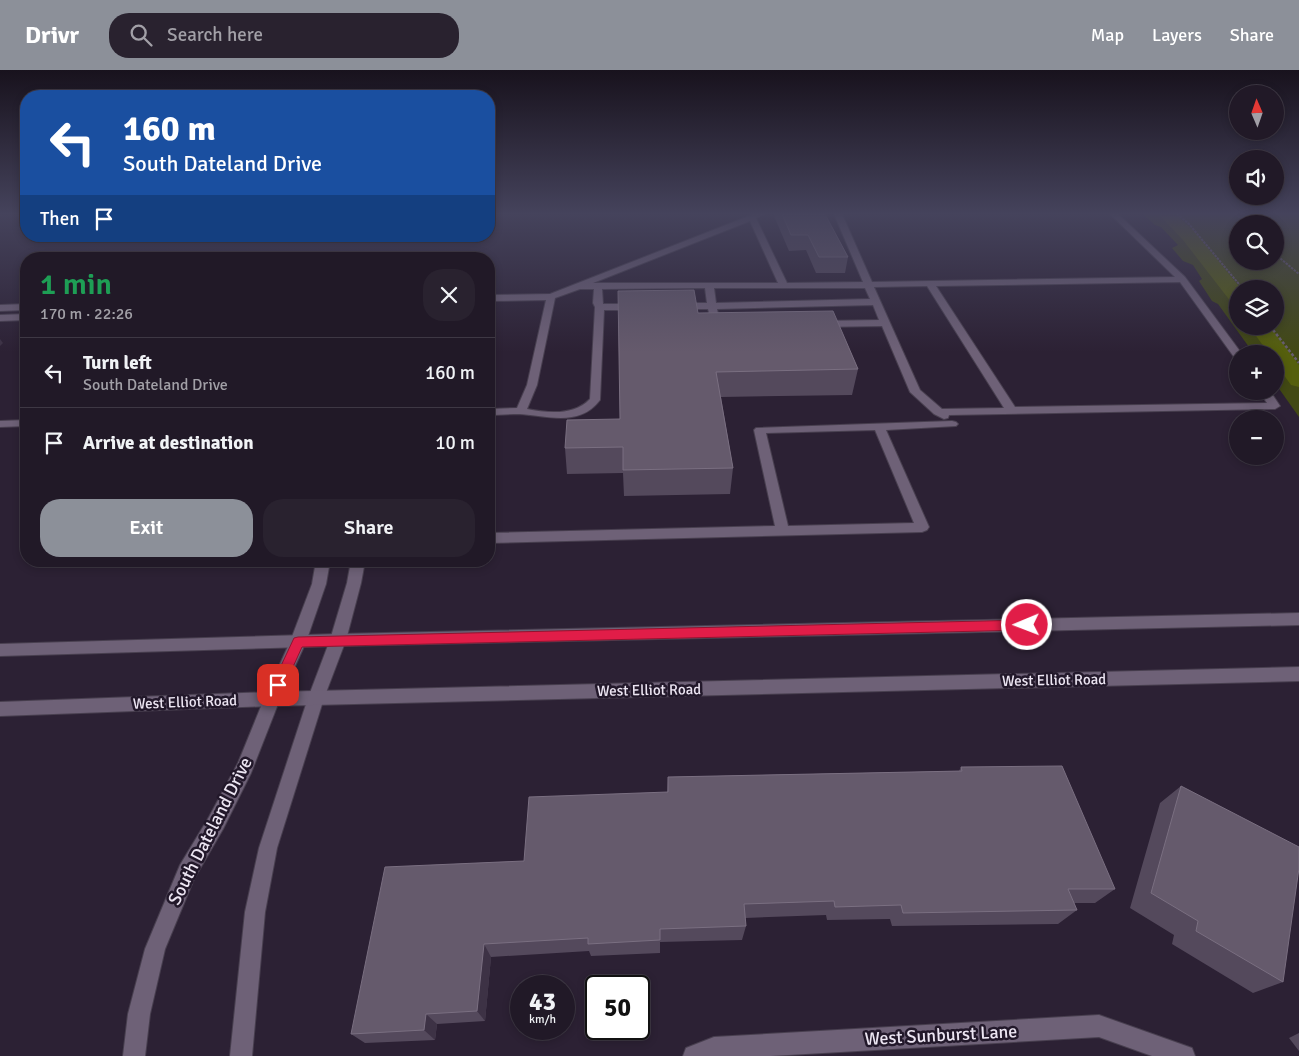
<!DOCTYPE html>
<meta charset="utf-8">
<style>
:root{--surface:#211927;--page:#29222f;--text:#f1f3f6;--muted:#a2a0a7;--line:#3e3844;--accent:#8c9099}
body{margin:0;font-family:Signika,sans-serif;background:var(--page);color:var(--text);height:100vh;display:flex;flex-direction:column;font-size:19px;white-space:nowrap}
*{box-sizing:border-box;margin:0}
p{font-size:16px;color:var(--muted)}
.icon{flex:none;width:28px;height:28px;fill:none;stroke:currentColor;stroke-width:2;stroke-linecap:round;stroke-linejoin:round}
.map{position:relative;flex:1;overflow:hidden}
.sheet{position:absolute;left:20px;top:182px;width:475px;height:315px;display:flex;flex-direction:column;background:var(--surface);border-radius:20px;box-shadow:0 2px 8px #0003,0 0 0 1px var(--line)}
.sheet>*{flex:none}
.top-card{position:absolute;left:20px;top:20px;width:475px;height:152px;border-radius:20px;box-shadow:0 2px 8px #0003,0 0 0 1px var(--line);background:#1a4fa0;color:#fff;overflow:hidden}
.needle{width:32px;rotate:358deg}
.tools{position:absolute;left:1229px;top:15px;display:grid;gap:10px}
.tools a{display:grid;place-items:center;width:55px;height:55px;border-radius:50%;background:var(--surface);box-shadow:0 2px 8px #0003,0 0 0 1px var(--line);font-size:25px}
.speed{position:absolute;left:510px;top:905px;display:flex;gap:10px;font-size:25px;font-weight:700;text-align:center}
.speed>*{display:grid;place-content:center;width:65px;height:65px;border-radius:50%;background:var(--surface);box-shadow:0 2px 8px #0003,0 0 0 1px var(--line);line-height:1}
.speed small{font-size:12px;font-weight:400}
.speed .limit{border:2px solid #111;border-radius:8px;background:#fff;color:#111}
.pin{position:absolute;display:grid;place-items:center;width:42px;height:42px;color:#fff;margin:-21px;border-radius:10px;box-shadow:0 2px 8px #0006}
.me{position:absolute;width:55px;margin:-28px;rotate:269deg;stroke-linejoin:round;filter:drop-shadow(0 0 4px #0008)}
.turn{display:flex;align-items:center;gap:18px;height:105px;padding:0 20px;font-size:22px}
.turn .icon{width:65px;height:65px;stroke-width:2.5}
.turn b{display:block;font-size:35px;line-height:42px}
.then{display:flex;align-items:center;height:48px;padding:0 20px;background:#0003;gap:10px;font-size:19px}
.round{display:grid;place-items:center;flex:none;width:52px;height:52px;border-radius:20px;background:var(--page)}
.headline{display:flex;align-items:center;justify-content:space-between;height:85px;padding:0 20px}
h1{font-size:30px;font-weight:600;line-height:38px;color:#1e9e55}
.primary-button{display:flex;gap:10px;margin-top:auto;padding:10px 20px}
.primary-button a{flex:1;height:58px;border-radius:20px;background:var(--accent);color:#fff;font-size:20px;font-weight:600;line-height:58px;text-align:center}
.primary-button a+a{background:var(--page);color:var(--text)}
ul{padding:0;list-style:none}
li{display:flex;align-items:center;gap:15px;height:70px;padding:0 20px;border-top:1px solid var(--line)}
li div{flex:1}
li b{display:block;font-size:19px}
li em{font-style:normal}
header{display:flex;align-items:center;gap:30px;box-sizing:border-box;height:70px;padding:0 25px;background:var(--accent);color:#fff}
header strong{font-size:24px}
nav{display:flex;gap:28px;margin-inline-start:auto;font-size:18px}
.search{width:350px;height:45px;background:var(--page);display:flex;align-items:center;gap:12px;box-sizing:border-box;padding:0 18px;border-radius:20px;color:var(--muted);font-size:19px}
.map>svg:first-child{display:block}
.green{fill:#424914;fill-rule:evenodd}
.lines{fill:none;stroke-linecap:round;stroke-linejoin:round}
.canal{fill:#555f0d;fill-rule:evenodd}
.service-casing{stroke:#483f4f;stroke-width:2}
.minor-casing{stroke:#483f4f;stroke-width:2}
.secondary-casing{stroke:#483f4f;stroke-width:2}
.path-far1{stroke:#685e6f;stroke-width:2;stroke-dasharray:2.5 1;stroke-linecap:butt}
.path{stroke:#685e6f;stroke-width:2.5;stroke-dasharray:3 2;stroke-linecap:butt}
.service{fill:#6e6177;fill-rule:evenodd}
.minor{fill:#6e6177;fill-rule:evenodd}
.secondary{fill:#6e6177;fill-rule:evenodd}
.wall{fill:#54495c}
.shaded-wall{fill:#3d3245}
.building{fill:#655a6c;stroke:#7a6f81}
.route{fill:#e11d48;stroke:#92132f}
.labels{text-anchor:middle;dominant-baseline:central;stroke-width:5;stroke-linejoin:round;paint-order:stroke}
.street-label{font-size:15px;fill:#ece5f2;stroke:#22182a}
.near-street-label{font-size:18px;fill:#ece5f2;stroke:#22182a}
</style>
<header>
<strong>Drivr</strong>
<div class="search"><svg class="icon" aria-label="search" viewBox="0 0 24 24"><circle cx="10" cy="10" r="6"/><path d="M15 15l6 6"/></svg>Search here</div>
<nav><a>Map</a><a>Layers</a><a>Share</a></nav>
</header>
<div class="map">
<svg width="1299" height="986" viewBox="0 0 1299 986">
<rect width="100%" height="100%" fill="#2c2134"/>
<path class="green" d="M1143 144H1299V347L1275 313V284H1254L1218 234 1212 231 1199 211 1202 209 1193 195 1183 191 1172 178 1178 175 1161 157 1155 155ZM1238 154H1275V191H1238ZM1238 219H1275V256H1238Z"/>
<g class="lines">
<g class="canal">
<path d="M1158 144H1175L1195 162 1241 219H1238V234L1231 232 1183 170Z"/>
<path d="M1249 256H1270L1299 295V317L1291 315 1275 293V284H1269Z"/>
</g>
<defs>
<g id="service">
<path d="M754 144H765L756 148 787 213 863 212 834 144H842L872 212 1175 207 1110 144H1118L1185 207 1242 284H1238V288L1234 287 1180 212 936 216 1015 337 1267 333 1259 321H1270L1280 336 1275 339 949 345 948 348 944 349 934 344 910 322 882 256 821 257 816 254 821 251 879 250 873 235 717 239 719 249 729 255 724 258 712 253 708 239H679L674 236 679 233H707L705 218 602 219 603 234H637L642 237 637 240H604L600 330C580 357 548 346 520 344 510 344 499 345 489 345V339L517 338 527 315 546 230 489 231V225L550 224ZM750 151 778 213H593ZM927 216 1004 338 942 339 920 320 874 217ZM714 218H865L870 229 716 233ZM580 219H594L593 233 595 237 590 329C574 346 548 343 527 339L537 315 555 228Z"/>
<path d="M26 234V240L0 241V235Z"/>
<path d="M26 244V250L0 251V245Z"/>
<path d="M26 350V356L0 357V351Z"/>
<path d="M952 351 956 352 958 354 956 356 886 360 929 457 927 460 922 462 489 473V463L775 456 754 360 756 358ZM875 360 914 453 788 456 766 363Z"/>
<path d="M316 491H330L326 514 306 572 303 576 298 578 293 576 290 572 312 514Z"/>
<path d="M351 491H365L361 513 346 570 343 574 338 576 333 574 330 570 347 513Z"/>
</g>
<g id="minor">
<path d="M338 564 343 566 346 570 324 628 277 778 265 842 252 986H230L245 842 259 778 308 628 330 570 333 566Z"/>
<path d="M298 566 303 568 306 572 280 629 251 703 223 759 194 809 165 879 150 944 145 986H123L128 944 145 879 180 795 209 747 238 693 264 629 290 572 293 568Z"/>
<path d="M1099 945 1192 978 1195 986H1152L1099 967 771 986H683L686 978 714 967Z"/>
</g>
<g id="secondary">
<path d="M1299 543V555L338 576 0 586V574L338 564Z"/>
<path d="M1299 597V611L272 636 0 646V632L272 622Z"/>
</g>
</defs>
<use href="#service" class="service-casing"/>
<use href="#minor" class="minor-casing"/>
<use href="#secondary" class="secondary-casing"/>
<g class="path-far1">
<path d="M1177 144 1189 154 1243 219"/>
<path d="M1235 144 1250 154"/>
<path d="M1275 184 1299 204"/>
</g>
<path class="path" d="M1270 256 1299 293"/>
<use href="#service" class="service"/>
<use href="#minor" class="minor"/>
<use href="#secondary" class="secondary"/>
</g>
<g class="wall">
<path d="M775 144H825L848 187 845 203H816L806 180 789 181 774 146Z"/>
<path d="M698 243 858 299 852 325 721 327 733 398 730 424 624 426 623 403 567 404 565 378 620 349Z"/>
<path d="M961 697 1115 819 1095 833H1074L1077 840 1058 854 892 856 890 849 827 850 826 845 745 848 746 856 742 870 660 872V883L591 886 589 881 491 887 485 951 437 954 435 970 365 973 351 964 524 791 667 722 668 707 959 701Z"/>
<path d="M1181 716 1283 912 1253 923 1172 874 1174 865 1130 838 1160 733Z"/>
<path d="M1299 963V981L1289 968Z"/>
</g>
<g class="shaded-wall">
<path d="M0 269 3 273 0 276Z"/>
<path d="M484 874 491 887 485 951 477 941Z"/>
<path d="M426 944 437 954 435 970 424 960Z"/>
</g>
<g class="building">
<path d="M782 144H825L848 187H819L808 165H791Z"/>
<path d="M694 220 698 243 833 241 858 299 716 302 733 398 623 400V377L565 378 567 350 620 349 618 221Z"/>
<path d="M1062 696 1115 819H1068L1077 840 903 843 901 835 835 837 834 831 744 834 746 856 660 859V870L588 874V868L484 874 477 941 426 944 424 960 351 964 385 797 524 791 529 727 668 722V707L962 701 961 697Z"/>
<path d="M1181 716 1299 777V798L1283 912 1196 861 1198 851 1151 823Z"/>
</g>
<linearGradient id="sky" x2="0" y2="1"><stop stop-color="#18121d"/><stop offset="0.51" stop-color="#45435c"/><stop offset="1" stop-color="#45435c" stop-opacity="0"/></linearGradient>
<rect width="1299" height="282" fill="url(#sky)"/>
<path class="route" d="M1027 550 1032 552 1033 555 1032 559 1027 560 302 577 283 619 278 620 274 619 272 615 294 568 298 567Z"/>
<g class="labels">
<g class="street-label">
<text transform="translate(1054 610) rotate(-1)">West Elliot Road</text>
<text transform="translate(649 620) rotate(-1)">West Elliot Road</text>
<text transform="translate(185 632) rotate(-2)">West Elliot Road</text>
</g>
<g class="near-street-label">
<text transform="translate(210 761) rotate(-63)">South Dateland Drive</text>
<text transform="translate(941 965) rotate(-3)">West Sunburst Lane</text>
</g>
</g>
</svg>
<div class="tools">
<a><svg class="needle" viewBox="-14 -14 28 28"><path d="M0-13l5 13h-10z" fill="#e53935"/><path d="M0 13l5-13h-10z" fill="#a2a0a7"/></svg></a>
<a><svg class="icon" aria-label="sound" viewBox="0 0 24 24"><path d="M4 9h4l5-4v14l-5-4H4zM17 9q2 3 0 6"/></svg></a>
<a><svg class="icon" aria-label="search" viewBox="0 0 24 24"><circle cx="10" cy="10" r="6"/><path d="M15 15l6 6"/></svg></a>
<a><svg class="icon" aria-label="layers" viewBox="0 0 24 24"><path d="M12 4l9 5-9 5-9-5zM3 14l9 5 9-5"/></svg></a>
<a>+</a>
<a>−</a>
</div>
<div class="speed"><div>43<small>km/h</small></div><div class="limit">50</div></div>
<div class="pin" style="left:278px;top:615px;background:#d93025"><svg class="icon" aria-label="arrive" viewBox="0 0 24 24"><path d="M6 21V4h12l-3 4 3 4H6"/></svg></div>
<svg class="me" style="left:1027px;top:555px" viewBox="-20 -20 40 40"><circle r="17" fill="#e11d48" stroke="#fff" stroke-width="3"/><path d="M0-11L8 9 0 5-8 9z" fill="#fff"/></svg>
<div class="top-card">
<div class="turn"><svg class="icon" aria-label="left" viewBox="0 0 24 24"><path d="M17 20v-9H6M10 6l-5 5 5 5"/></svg><div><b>160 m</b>South Dateland Drive</div></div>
<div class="then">Then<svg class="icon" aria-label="arrive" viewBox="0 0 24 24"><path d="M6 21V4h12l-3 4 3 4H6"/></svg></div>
</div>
<section class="sheet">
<div class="headline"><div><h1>1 min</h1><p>170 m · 22:26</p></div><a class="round"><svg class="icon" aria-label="close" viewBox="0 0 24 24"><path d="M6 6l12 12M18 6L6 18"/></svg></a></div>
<ul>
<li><svg class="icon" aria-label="left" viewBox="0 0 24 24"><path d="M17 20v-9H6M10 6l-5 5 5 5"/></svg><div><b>Turn left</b><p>South Dateland Drive</p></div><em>160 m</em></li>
<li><svg class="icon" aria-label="arrive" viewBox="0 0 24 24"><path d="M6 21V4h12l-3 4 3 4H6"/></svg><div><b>Arrive at destination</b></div><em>10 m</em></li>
</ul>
<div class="primary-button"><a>Exit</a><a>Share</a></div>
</section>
</div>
